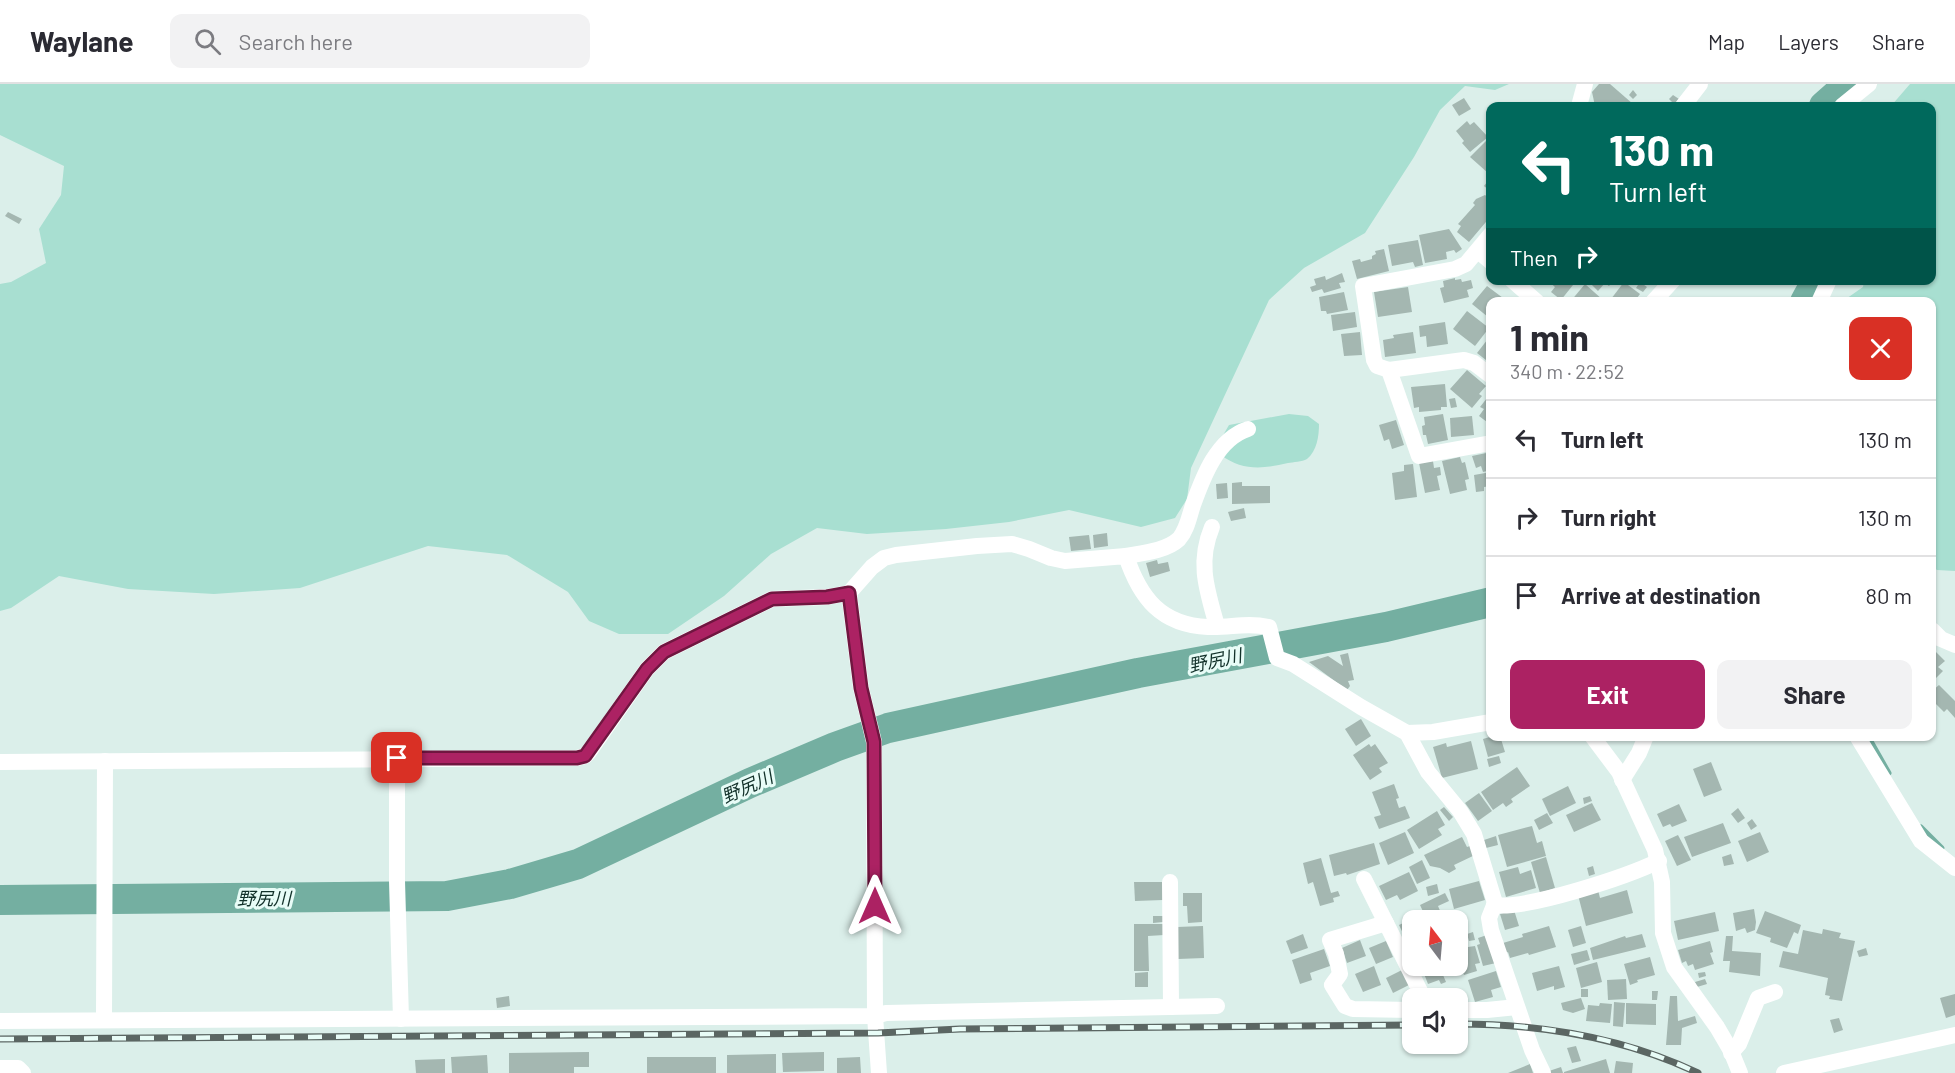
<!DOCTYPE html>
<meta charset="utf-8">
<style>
:root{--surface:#fff;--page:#f2f2f3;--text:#2b2b33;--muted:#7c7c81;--line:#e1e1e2;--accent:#ac2263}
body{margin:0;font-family:Barlow,"Noto Sans JP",sans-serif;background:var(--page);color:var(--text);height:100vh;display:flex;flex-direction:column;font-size:22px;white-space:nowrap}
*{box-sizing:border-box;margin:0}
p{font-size:20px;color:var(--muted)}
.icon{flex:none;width:33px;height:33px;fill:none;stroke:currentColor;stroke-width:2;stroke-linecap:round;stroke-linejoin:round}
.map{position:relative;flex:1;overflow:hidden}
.sheet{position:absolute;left:1486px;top:213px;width:450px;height:444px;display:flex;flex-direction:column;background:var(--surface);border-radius:12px;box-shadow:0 2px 4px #0004}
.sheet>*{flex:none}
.top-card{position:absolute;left:1486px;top:18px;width:450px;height:183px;border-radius:12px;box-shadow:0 2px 4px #0004;background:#00695c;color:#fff;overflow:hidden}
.needle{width:39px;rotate:344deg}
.controls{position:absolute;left:1402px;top:826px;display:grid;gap:12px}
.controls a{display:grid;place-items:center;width:66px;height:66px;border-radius:12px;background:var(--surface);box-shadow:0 2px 4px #0004;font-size:30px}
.pin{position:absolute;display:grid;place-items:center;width:51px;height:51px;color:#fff;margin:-26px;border-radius:12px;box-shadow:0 3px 9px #0006}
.me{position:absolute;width:66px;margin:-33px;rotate:0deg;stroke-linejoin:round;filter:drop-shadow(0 0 4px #0008)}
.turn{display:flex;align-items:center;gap:21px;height:126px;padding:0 24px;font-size:27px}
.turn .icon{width:78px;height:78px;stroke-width:2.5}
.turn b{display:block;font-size:42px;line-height:51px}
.then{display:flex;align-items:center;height:57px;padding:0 24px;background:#0003;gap:12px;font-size:22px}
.round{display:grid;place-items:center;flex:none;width:63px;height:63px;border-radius:12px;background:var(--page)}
.head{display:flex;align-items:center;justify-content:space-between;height:102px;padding:0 24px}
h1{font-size:36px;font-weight:700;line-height:45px}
.primary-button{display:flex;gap:12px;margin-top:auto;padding:12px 24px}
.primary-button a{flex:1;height:69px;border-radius:12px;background:var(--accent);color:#fff;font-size:24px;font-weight:700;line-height:69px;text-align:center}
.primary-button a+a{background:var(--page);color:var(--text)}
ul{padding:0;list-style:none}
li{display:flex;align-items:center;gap:18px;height:78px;padding:0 24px;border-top:2px solid var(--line)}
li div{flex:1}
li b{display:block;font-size:22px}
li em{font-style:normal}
header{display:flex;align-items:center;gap:36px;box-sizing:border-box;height:84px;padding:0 30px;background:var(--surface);border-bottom:2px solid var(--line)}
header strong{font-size:28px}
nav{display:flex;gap:33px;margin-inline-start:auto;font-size:21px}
.search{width:420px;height:54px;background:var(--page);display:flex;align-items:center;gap:15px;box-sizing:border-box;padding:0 21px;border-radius:12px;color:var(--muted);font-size:22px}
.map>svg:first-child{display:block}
.green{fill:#a8dfd1}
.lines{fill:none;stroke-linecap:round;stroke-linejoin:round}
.stream{stroke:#74afa1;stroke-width:5}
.river{stroke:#74afa1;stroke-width:30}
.building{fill:#a4b7b1}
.minor{stroke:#fff;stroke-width:16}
.rail-casing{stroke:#5b6663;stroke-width:7}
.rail{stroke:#e8fcf7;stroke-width:4.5;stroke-dasharray:14;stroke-linecap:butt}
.route-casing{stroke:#701640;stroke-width:15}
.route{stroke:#ac2263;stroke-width:10}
.labels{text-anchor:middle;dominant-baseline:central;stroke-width:6;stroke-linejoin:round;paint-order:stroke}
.water-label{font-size:18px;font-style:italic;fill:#12312a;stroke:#e8fcf7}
</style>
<header>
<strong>Waylane</strong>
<div class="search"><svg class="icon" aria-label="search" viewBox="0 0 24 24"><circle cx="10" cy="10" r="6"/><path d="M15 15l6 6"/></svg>Search here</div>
<nav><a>Map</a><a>Layers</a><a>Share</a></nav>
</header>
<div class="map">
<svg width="1955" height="989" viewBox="0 0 1955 989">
<rect width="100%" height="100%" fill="#dbefea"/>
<g class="green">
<path d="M0 0H1509L1495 6 1465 2 1440 26 1414 73 1365 149 1304 184 1269 216 1191 384 1187 415 1175 434 1141 443 1069 426 1009 438 946 445 867 450 817 444 771 470 724 512 668 550H619L589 537 568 508 507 471 428 462 300 504 214 510 128 505 59 492 11 524 0 527V200L11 198 46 179 39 145 61 111 64 82 0 51Z"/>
<path d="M1910 0H1955V487L1937 486 1932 482V218L1843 217 1863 203 1864 197 1932 196V22H1891Z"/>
<path d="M1289 330 1308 332 1319 340C1319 352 1317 367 1307 375 1302 378 1293 378 1288 379 1263 385 1242 387 1221 371L1222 353 1229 341Z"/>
</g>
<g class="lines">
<g class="stream">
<path d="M1868 652 1889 689"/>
<path d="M1921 743 1942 764"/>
</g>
<g class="river">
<path d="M1824 22 1849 0"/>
<path d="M1805 218 1817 196"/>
<path d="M0 816 447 812 510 800 578 780 750 699 835 663 888 644 1138 589 1386 543 1491 518"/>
</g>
</g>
<g class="building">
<path d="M1599 0H1610L1633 20 1630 22H1595L1592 8Z"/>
<path d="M1633 6 1637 11 1633 15 1629 11Z"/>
<path d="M1673 11 1679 15 1674 20 1669 15Z"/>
<path d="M1464 14 1471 25 1459 32 1452 21Z"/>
<path d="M1467 37 1470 41 1474 38 1488 53 1470 68 1462 59 1464 57 1456 47Z"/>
<path d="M1489 54 1491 56V86L1488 89 1470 73Z"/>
<path d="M1491 93V108L1484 102Z"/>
<path d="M1485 111 1490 115 1486 119 1491 124V132L1469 158 1457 148 1461 142 1458 140 1475 121 1473 119 1476 115Z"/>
<path d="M8 128 22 135 19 140 5 132Z"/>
<path d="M1449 145 1462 165 1456 169 1454 166 1446 168 1447 175 1425 179 1419 151Z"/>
<path d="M1418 156 1423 181 1415 183 1413 178 1392 182 1388 161Z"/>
<path d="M1384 165 1389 187 1357 195 1352 177 1360 175 1361 178 1372 175V172L1376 170 1375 167Z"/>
<path d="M1342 189 1345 198 1339 199 1341 204 1324 209 1322 205 1312 208 1310 203 1316 201 1314 195 1325 192 1326 196Z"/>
<path d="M1455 194V196L1461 195 1462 198 1471 196 1473 204 1467 206 1469 213 1444 219 1440 204 1444 203 1443 197Z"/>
<path d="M1547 196H1577L1561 216 1551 208 1555 203Z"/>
<path d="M1587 196H1614L1609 202 1605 199 1598 207Z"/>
<path d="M1624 198 1640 210 1634 218H1614L1611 215Z"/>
<path d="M1640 198 1647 203 1643 208 1636 204Z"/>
<path d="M1585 200 1603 216 1602 218H1570Z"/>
<path d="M1487 202 1503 214 1500 218H1491V228L1488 233 1472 220Z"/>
<path d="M1408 203 1412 228 1378 233 1374 208Z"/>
<path d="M1344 208 1348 226 1327 230 1326 227H1321L1319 213Z"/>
<path d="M1467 227 1489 244 1475 262 1453 245Z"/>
<path d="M1355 228 1357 243 1333 247 1331 231Z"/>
<path d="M1445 238 1448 260 1427 263 1426 252 1420 253 1419 242Z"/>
<path d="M1360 248 1362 271 1344 272 1341 250Z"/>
<path d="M1413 248 1416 269 1385 273 1383 256 1394 254 1393 251Z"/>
<path d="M1491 251V280L1477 269Z"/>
<path d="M1467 286 1486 302 1479 310 1482 312 1472 324 1450 305Z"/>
<path d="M1445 300 1447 323H1441V326L1419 328V323L1414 324 1411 303Z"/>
<path d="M1491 309V341L1479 332 1484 325 1480 323Z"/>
<path d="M1455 314 1457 323 1451 324 1449 315Z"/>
<path d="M1443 330 1448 356 1428 360 1426 351H1423L1422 342 1425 341 1424 333Z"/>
<path d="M1472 332 1474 351 1451 353 1450 334Z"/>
<path d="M1396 336 1404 361 1392 365 1389 355 1384 357 1379 341Z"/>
<path d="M1491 368V386L1483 388 1481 382 1476 384 1472 372Z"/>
<path d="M1460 373 1462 379 1465 378 1469 395 1465 396 1467 406 1450 410 1442 377Z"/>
<path d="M1433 377 1434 384 1440 383 1441 391 1437 392 1440 406 1425 409 1419 379Z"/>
<path d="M1413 380 1417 413 1395 416 1392 389 1404 387V381Z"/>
<path d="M1491 388V402L1484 403V407L1476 408 1474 391Z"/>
<path d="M1242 398V402H1270V419L1232 420V399Z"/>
<path d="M1227 399 1228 414 1217 415 1216 400Z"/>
<path d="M1244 424 1246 434 1231 437 1228 428Z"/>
<path d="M1107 449 1108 462 1094 464 1093 451Z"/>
<path d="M1089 451 1091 465 1071 467 1069 453Z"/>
<path d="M1157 476 1158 480 1168 478 1170 487 1150 493 1146 479Z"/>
<path d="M1932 564 1945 577 1938 583 1943 587 1934 596 1932 593Z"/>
<path d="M1348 569 1354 596 1348 597 1350 602 1347 606 1309 578 1328 572 1343 582 1340 571Z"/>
<path d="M1939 601 1955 617V634L1947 625 1944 628 1932 616V607Z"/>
<path d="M1361 635 1371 652 1356 662 1345 645Z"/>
<path d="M1493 652H1500L1505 668 1488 673 1483 655Z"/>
<path d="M1544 652H1559V653L1546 657Z"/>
<path d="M1471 657 1478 685 1442 694 1433 663 1446 659 1447 663Z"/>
<path d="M1369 660 1371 663 1375 660 1388 679 1379 684 1382 688 1370 696 1353 671Z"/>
<path d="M1499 672 1501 679 1489 683 1487 675Z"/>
<path d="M1711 678 1722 706 1704 713 1693 685Z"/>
<path d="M1517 683 1530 702 1511 715 1513 718 1506 723 1503 719 1493 726 1481 708Z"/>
<path d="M1394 700 1399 714 1396 715 1399 724 1405 722 1410 734 1379 745 1374 733 1381 731 1372 708Z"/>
<path d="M1568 702 1576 719 1550 732 1542 715Z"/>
<path d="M1479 709 1492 727 1478 737 1465 719Z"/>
<path d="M1590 712 1592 717 1584 720 1583 714Z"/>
<path d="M1592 719 1601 736 1574 748 1566 731Z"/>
<path d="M1679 720 1687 737 1672 743 1670 740 1663 743 1657 730Z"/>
<path d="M1444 723 1453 733 1449 737 1440 726Z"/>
<path d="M1738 724 1745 734 1738 739 1731 730Z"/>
<path d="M1437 727 1445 741 1438 745 1442 751 1419 765 1407 746Z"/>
<path d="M1547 729 1553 739 1539 746 1534 736Z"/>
<path d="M1752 735 1757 742 1751 746 1747 739Z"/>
<path d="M1723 739 1731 759 1692 773 1684 753Z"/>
<path d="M1532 742 1537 759 1542 757 1546 772 1507 783 1498 751Z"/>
<path d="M1405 748 1414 769 1388 781 1379 759Z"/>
<path d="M1760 748 1769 768 1747 778 1738 757Z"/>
<path d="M1678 751 1691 776 1677 782 1665 757Z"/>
<path d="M1496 752 1498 761 1486 764 1484 756Z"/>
<path d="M1462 753 1467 763 1470 762 1475 771 1454 781 1456 785 1449 789 1440 784 1430 782 1424 771Z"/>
<path d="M1374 759 1380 780 1347 791 1346 789 1334 792 1329 771Z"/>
<path d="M1731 770 1734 780 1724 782 1722 773Z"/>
<path d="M1546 773 1555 804 1540 809 1531 778Z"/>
<path d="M1321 774 1331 809 1338 807 1340 812 1333 814 1334 818 1320 822 1313 798 1308 800 1303 779Z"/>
<path d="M1422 776 1430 794 1417 800 1409 783Z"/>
<path d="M1593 782 1595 790 1589 792 1587 784Z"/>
<path d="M1518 783 1520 790 1531 786 1536 804 1506 813 1499 788Z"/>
<path d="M1409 788 1418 807 1400 816 1397 811 1386 816 1379 802Z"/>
<path d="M1479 797 1485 816 1454 825 1449 805Z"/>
<path d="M1134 798H1163V816L1135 817Z"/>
<path d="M1437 800 1439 809 1428 812 1426 803Z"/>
<path d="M1598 806 1600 814 1627 806 1633 829 1586 842 1578 811Z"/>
<path d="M1183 809H1202V838L1188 839 1187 822H1183Z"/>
<path d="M1445 809 1449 817 1438 822 1441 829 1427 836 1420 821Z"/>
<path d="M1754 825 1756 838 1755 846 1747 849 1745 844 1736 847 1733 829Z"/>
<path d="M1514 826 1519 842 1505 846 1500 830Z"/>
<path d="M1765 827 1801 841 1798 850 1794 848 1787 864 1770 858 1771 854 1756 849Z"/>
<path d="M1715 828 1719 847 1678 856 1674 837Z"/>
<path d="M1452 830 1454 837H1433Z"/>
<path d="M1153 832H1163V838L1153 839Z"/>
<path d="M1416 833 1418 837H1413V865L1411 866 1399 841Z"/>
<path d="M1134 840H1164V851L1148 852 1149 887H1134Z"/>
<path d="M1203 842 1204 874 1178 875 1177 843Z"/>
<path d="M1549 842 1556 863 1529 871 1528 869 1510 874 1508 868 1506 869 1503 859 1523 853 1522 850Z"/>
<path d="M1581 842 1586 859 1573 863 1568 846Z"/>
<path d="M1823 845 1841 849 1839 854 1855 857 1842 917 1829 915 1830 912 1825 911 1828 894 1779 883 1783 867 1798 870 1803 846 1822 850Z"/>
<path d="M1473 848 1475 856 1469 857 1467 850Z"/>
<path d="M1303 850 1308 864 1291 870 1286 857Z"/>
<path d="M1642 850 1646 863 1593 876 1590 864 1625 852 1626 854Z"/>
<path d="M1487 851 1496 879 1483 882 1477 861 1480 860 1478 854Z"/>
<path d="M1726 852H1733L1732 867 1761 869 1760 892 1729 888 1730 877H1723Z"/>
<path d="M1465 853 1468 863 1475 862 1480 879 1475 880 1477 887 1464 891 1458 876V855Z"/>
<path d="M1360 856 1366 872 1347 879 1342 864Z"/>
<path d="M1386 857 1393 873 1376 880 1369 864Z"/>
<path d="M1710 857 1713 868 1710 869 1714 880 1695 886 1693 880 1688 882 1686 877 1682 879 1678 866Z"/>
<path d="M1866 864 1868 871 1859 873 1857 867Z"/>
<path d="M1324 865 1330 882 1310 889 1312 896 1300 900 1292 876Z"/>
<path d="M1587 866 1590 876 1574 881 1571 870Z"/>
<path d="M1650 873 1655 891 1637 896 1638 898 1630 901 1624 880Z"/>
<path d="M1597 878 1602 898 1581 904 1576 884Z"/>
<path d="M1374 882 1381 901 1363 908 1355 890Z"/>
<path d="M1421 882H1452L1454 887 1443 891 1446 898 1441 900 1439 896 1428 900Z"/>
<path d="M1559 882 1565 903 1554 906V902L1537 907 1532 889Z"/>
<path d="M1402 886 1409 901 1393 909 1386 894Z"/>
<path d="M1496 887 1501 903 1491 906 1493 913 1475 918 1468 896Z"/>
<path d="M1148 888V903H1135V889Z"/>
<path d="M1705 888 1706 892 1699 894 1698 889Z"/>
<path d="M1626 895 1627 915 1608 916 1607 896Z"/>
<path d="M1705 895 1707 900 1697 903 1695 898Z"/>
<rect x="1581" y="905" width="7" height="8"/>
<path d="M1652 907H1658L1657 916H1652Z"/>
<path d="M1955 910V931L1946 934 1940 914Z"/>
<path d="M509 912 510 922 497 924 496 914Z"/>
<path d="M1670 912H1677L1678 937 1695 932 1697 939 1682 944 1681 961H1666Z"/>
<path d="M1581 914 1585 925 1573 929 1563 926 1561 919Z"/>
<path d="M1614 918 1625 919 1623 943 1613 942Z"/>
<path d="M1600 919 1612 920 1610 939 1586 937 1588 921 1599 922Z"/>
<path d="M1626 919 1656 920V941L1626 940Z"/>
<path d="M1839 934 1843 946 1834 949 1830 936Z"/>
<path d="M1576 962 1581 977 1572 979 1567 964Z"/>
<path d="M589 968V983H574V989H509V969Z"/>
<path d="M824 968V987L783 988 782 969Z"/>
<path d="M776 970V989H727V971Z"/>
<path d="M487 971 488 989H452L451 973Z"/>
<rect x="647" y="973" width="69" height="16"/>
<path d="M860 973 861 989H837V974Z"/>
<path d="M445 975V989H416L415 976Z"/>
<path d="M1606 975 1610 989H1564V988Z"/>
<path d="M1616 977 1633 979 1632 989H1614Z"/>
<path d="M1530 980 1533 989H1508Z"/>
<path d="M1561 983 1563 989H1550L1549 987Z"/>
</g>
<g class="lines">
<g class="minor">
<path d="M1579 22 1585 0"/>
<path d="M1683 22 1700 0"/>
<path d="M1842 22 1869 0"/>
<path d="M1491 150 1466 180 1455 185 1363 202 1374 276 1377 282 1389 286 1464 276 1474 279 1491 292"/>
<path d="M1478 167 1491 178"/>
<path d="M1512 196 1537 218"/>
<path d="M1653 218 1673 196"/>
<path d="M1819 218 1829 196"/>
<path d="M1389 286 1419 372 1491 359"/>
<path d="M1212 443C1197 479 1207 506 1217 542"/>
<path d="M1126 472C1143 469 1166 467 1179 455 1187 446 1189 433 1193 421 1203 393 1217 355 1248 345"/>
<path d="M849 509 861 604 874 658 875 932 879 989"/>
<path d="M1932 546 1941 555 1955 561"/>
<path d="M1407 649 1433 648 1491 638"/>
<path d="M1592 652 1619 688 1655 766 1662 798 1663 849 1674 883 1717 943 1731 967 1740 989"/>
<path d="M1857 652 1921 757 1955 784"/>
<path d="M397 674V797L401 935"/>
<path d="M0 678 577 674 585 672 589 668 647 585 664 568 772 515 827 513 849 509 872 483 884 474 896 471 977 462 1012 460 1029 465 1051 474 1065 477 1126 472C1140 514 1161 541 1208 543 1231 544 1245 538 1269 543L1277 574 1293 580 1361 623 1407 649 1428 688 1460 727 1474 750 1495 819 1489 834 1491 846 1532 966 1543 989"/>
<path d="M1622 696 1639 669 1646 652"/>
<path d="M1364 795 1424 915"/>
<path d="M1170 798 1171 923"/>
<path d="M1494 821C1527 826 1628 792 1659 777"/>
<path d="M1386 839 1330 856 1336 870 1340 890 1332 901 1345 922 1353 925 1413 926"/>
<path d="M1458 926H1487L1517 923"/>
<path d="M104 936 105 677"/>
<path d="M0 937 875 932 886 929 1217 922"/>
<path d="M1731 969 1739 960 1758 914 1775 908"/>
<path d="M0 984H18L23 989"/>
<path d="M1784 989 1955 951"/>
</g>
<defs>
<g id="rail">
<path d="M1458 940C1542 940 1622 953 1698 989"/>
<path d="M0 955 878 949 960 945 1413 941"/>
</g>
</defs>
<use href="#rail" class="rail-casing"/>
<use href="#rail" class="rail"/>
</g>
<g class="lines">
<defs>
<path id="route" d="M397 674H577L585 672 647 585 664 568 772 515 827 513 849 509 861 604 874 658 875 822"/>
</defs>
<use href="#route" class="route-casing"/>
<use href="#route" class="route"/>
</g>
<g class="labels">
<g class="water-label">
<text transform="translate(1215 576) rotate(-12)">野尻川</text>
<text transform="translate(747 702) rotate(-24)">野尻川</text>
<text x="264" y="814">野尻川</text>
</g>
</g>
</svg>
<div class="controls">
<a><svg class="needle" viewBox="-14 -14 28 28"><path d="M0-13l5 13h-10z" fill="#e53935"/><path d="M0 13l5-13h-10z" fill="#7c7c81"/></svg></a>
<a><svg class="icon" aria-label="sound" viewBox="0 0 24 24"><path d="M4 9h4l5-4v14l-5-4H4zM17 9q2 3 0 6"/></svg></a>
</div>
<div class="pin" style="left:397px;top:674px;background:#d93025"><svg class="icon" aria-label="arrive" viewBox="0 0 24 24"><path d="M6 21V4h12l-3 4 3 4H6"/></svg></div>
<svg class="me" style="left:875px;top:822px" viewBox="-20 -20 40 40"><path d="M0-17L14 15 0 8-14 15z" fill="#ac2263" stroke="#fff" stroke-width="4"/></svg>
<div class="top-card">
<div class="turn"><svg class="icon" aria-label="left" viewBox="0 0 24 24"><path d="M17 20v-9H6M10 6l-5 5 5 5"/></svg><div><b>130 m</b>Turn left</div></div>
<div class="then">Then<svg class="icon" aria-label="right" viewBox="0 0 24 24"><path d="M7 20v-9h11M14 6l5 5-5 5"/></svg></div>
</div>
<section class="sheet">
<div class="head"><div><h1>1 min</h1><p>340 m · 22:52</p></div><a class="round" style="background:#d93025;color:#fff"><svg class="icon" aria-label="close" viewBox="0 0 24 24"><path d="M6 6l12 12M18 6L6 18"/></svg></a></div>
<ul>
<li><svg class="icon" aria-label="left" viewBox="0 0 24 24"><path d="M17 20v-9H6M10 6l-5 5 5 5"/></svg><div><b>Turn left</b></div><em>130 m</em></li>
<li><svg class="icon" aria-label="right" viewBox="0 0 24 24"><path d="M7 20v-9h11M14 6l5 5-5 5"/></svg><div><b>Turn right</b></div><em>130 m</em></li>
<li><svg class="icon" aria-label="arrive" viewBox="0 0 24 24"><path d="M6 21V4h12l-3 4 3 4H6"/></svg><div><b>Arrive at destination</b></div><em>80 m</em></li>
</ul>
<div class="primary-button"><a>Exit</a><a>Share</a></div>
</section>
</div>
